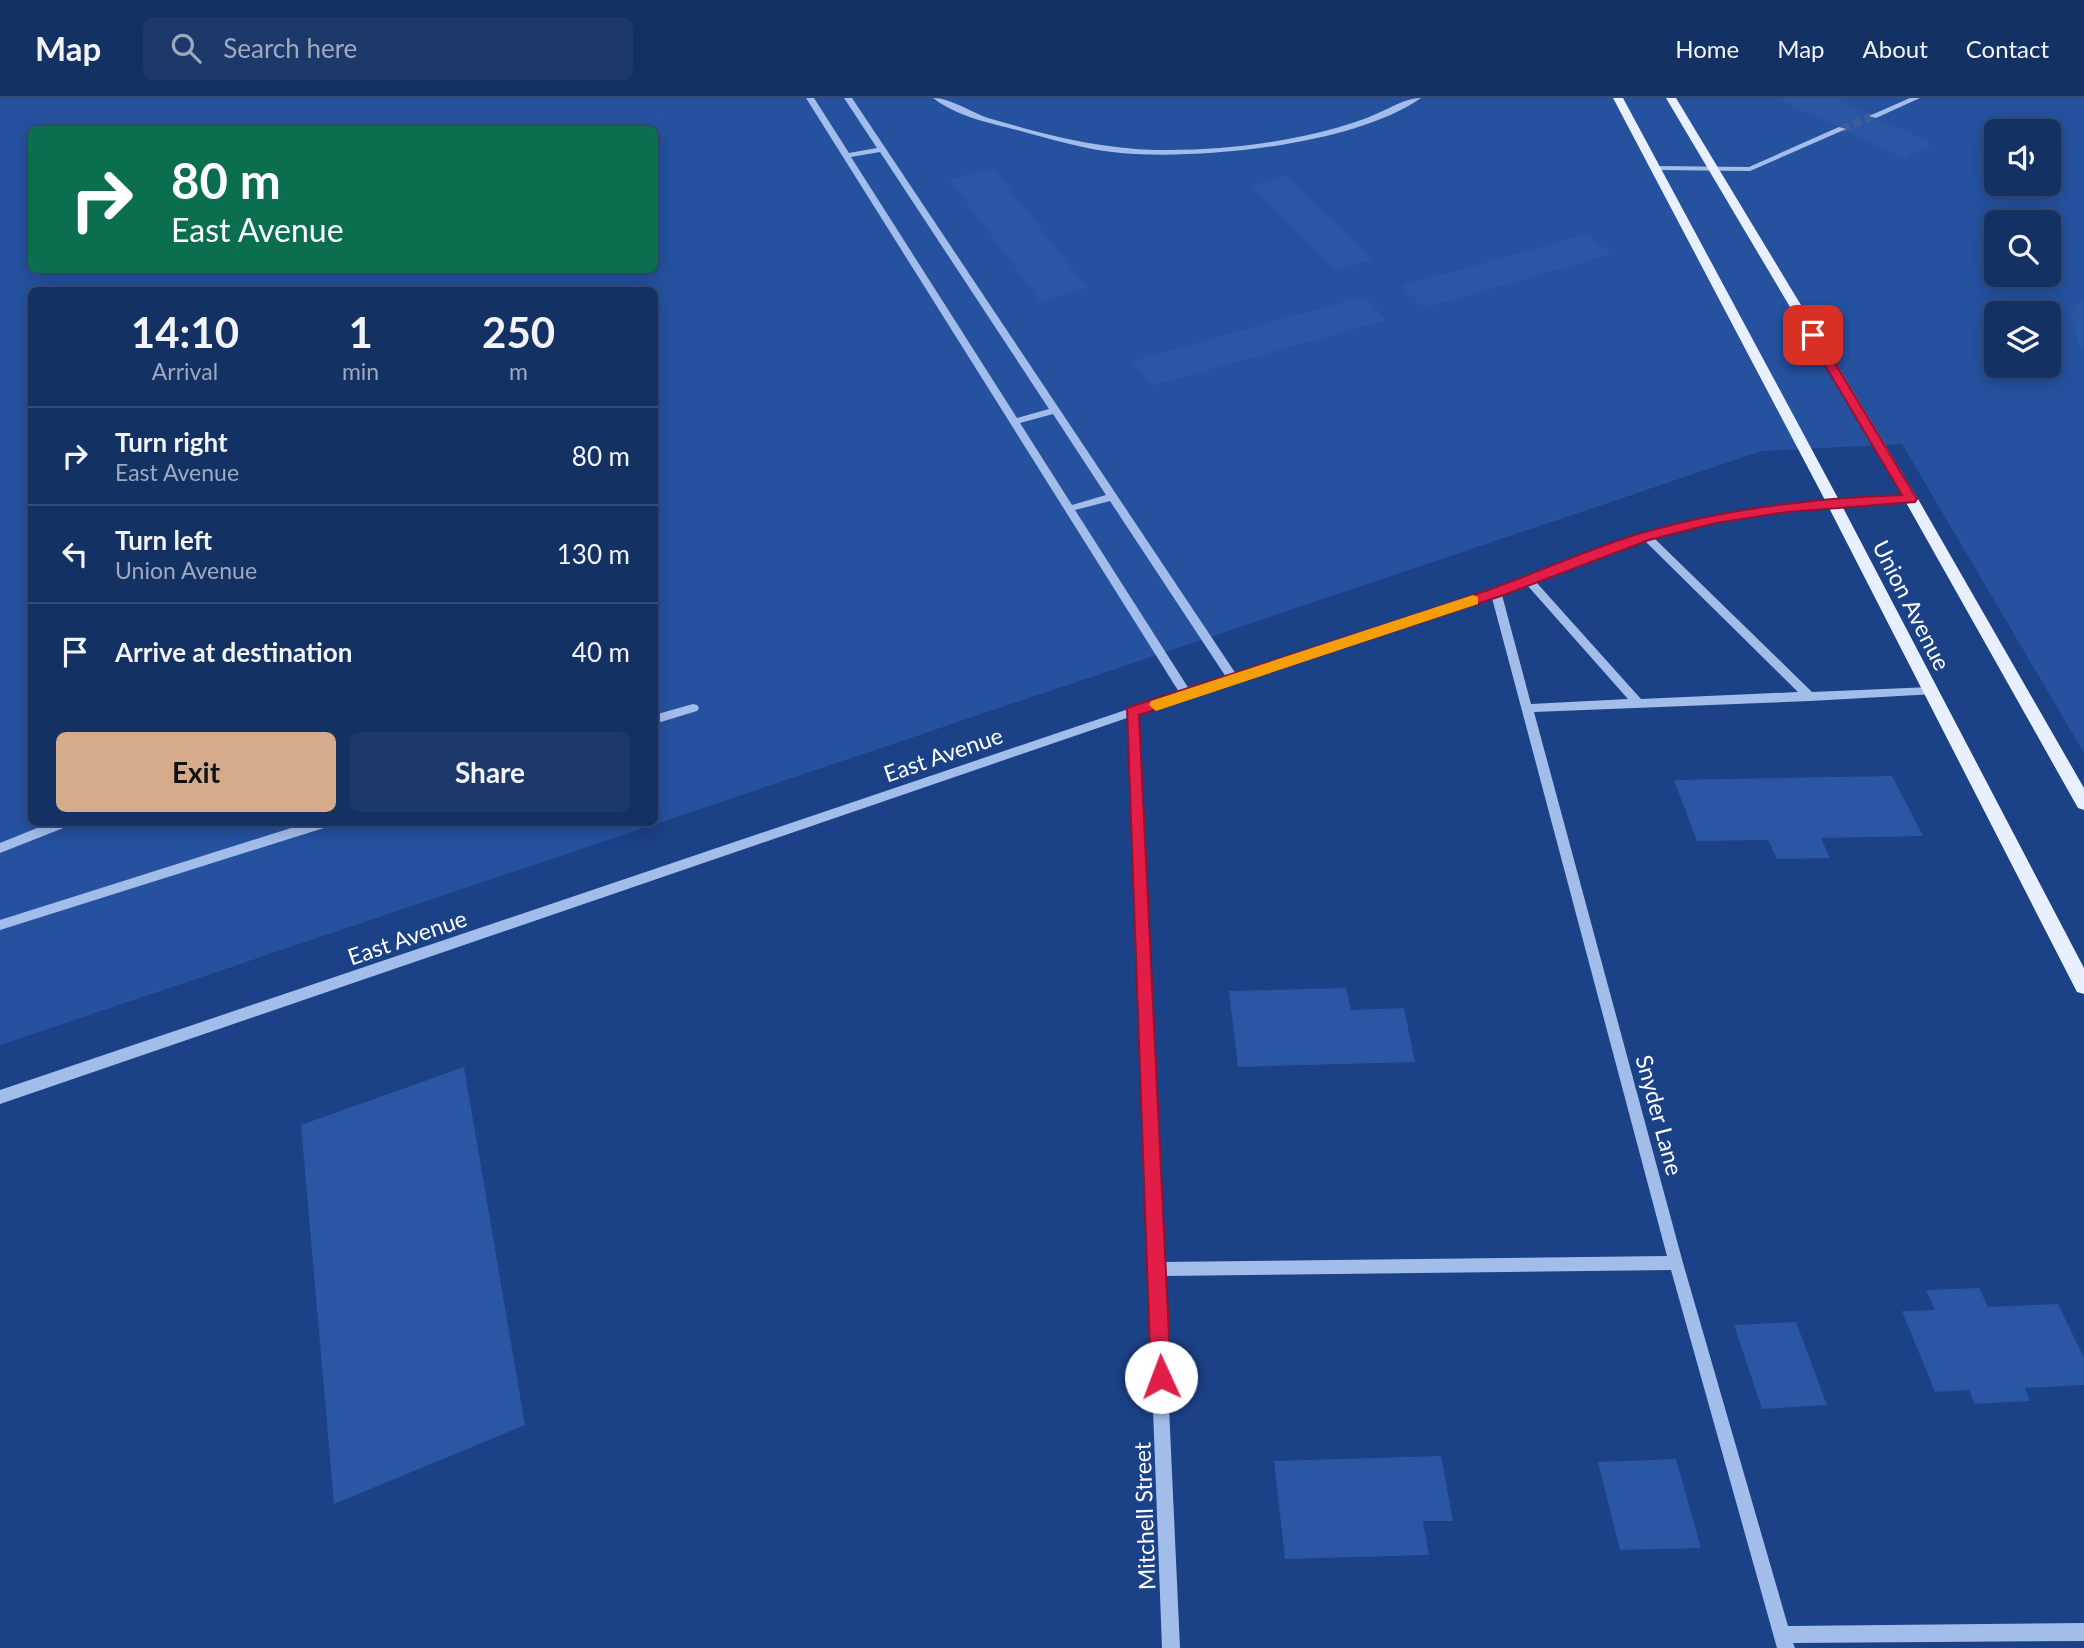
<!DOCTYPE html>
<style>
:root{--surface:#143164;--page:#1d396a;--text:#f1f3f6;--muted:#9da9bf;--line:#334c78;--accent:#d6ab8b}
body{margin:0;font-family:Lato,sans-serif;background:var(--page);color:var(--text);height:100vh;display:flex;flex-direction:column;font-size:26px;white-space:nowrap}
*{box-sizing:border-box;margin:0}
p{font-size:23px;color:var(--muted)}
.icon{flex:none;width:38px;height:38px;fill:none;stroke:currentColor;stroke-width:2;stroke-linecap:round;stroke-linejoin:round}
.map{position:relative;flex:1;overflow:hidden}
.sheet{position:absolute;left:28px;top:189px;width:630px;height:539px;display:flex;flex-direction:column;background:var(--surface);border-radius:10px;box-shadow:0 4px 18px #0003,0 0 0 2px var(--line)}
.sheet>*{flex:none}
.top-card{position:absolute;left:28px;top:28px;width:630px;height:147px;border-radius:10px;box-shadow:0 4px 18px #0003,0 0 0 2px var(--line);background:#0b6e4f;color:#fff;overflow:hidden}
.controls{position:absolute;left:1984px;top:21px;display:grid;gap:14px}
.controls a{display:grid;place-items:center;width:77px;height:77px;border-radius:10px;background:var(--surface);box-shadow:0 4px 18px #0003,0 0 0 2px var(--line);font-size:35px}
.pin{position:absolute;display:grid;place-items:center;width:60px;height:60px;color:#fff;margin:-30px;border-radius:14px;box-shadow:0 4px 10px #0006}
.me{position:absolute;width:77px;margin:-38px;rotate:358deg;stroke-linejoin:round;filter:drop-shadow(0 0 5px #0008)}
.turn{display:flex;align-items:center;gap:24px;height:147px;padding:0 28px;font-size:32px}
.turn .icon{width:91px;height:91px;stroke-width:2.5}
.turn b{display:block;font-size:49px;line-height:60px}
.eta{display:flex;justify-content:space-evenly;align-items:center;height:119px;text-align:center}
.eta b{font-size:42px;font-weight:700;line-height:49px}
.cta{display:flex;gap:14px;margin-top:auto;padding:14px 28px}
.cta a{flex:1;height:80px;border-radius:10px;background:var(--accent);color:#111;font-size:28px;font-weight:700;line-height:80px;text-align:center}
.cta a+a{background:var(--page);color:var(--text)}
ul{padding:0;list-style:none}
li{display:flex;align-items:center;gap:21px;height:98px;padding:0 28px;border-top:2px solid var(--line)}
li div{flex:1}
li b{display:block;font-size:26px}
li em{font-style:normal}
header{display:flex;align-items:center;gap:42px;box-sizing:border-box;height:98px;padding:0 35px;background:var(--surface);border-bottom:2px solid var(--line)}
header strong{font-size:33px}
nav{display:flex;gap:38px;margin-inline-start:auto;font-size:24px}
.search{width:490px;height:63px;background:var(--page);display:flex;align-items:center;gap:18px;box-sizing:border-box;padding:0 24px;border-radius:10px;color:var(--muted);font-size:26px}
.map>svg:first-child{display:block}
.green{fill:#25519f;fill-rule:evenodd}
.building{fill:#2a56a4}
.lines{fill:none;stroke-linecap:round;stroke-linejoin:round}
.minor-tunnel{stroke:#3d5e98;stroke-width:8;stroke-dasharray:8 4.5;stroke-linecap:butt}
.minor{fill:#a3bdeb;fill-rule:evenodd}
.major{fill:#e8efff;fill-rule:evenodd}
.route{fill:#e11d48;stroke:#92132f;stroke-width:2}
.slow{fill:#f59e0b}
.labels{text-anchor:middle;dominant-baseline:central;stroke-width:7;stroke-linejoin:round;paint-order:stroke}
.street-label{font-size:23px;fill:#fff;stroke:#1b4186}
</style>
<header>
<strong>Map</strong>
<div class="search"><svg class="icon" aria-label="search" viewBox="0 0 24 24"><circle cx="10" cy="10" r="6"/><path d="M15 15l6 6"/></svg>Search here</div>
<nav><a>Home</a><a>Map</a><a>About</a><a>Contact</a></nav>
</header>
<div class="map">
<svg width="2084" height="1550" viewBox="0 0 2084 1550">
<rect width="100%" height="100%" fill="#1b4186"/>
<path class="green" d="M0 0H2084V655L1902 346 1762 353 0 947ZM32 32H654V172H32ZM1997 33H2049V86H1997ZM1997 124H2049V177H1997ZM32 192H654V724H32ZM1997 215H2049V268H1997Z"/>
<g class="building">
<path d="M1784 0H1834L1933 46 1904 61 1780 2Z"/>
<path d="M993 70 1087 190 1040 203 949 81Z"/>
<path d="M1286 78 1373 162 1337 172 1252 87Z"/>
<path d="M1587 136 1612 156 1424 210 1401 188Z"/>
<path d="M1364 198 1387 222 1152 288 1132 263Z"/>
<path d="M2084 202V251L2078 246 2069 210Z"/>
<path d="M1892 678 1923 738 1821 740 1830 760 1777 761 1768 742 1697 743 1674 682Z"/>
<path d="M1346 890 1351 912 1404 910 1415 964 1238 969 1229 893Z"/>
<path d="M464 969 525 1327 334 1406 301 1027Z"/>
<path d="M1979 1190 1988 1209 2058 1206 2084 1260V1287L2025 1290 2030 1303 1975 1306 1969 1292 1935 1294 1902 1213 1935 1212 1926 1192Z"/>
<path d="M1796 1224 1827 1307 1762 1311 1734 1227Z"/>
<path d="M1441 1358 1453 1423H1423L1429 1457 1285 1461 1274 1363Z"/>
<path d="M1676 1361 1701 1450 1620 1452 1598 1364Z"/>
</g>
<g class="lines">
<path class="minor-tunnel" d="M1842 31 1873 18"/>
<g class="minor">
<path d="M806 0H814L849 55 877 50 844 0H852L1236 576 1492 492 1646 434 1716 417 1787 406 1833 401 1914 399V403L1911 404 1833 407 1787 412 1716 423 1654 440 1812 594 1931 589 1937 593 1935 596 1810 603 1534 614 1683 1165 1788 1528 2084 1525V1543L1793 1545 1795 1550H1777L1671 1172 1163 1178 1180 1550H1162L1127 620 0 1006V992L1179 594ZM880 54 1049 311 1017 320 851 59ZM1053 316 1106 397 1072 407 1020 325ZM1110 403 1226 579 1189 591 1075 412ZM1644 442 1798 594 1641 601 1536 484ZM1527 487 1628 601 1531 606 1502 497ZM1492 500 1667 1158 1162 1164 1138 616 1184 601H1191L1192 599Z"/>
<path d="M933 0C950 0 971 14 988 20 1042 36 1099 51 1156 52 1216 53 1278 46 1336 30 1349 26 1363 22 1376 16 1391 10 1405 0 1421 0 1354 47 1201 62 1121 55 1086 52 1051 41 1017 32 989 25 956 18 933 0Z"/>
<path d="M1910 0H1920L1876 20 1869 18Z"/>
<path d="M1839 29 1846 31 1750 73 1655 72 1651 70 1655 68 1749 69Z"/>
<path d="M693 606 697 607 699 610 697 613 654 626V617Z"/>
<path d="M52 724H73L71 727 0 755V745Z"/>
<path d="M310 724H333L327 729 0 832V822Z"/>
</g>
<g class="major">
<path d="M1613 0H1623L1840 404 2084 870V896L2077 894 1826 404Z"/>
<path d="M1666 0H1676L1918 401 2084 690V712L2078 710 1904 401Z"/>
</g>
</g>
<path class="route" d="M1809 235 1818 237 1917 401 1915 404 1787 414 1716 425 1649 442 1501 498 1139 617 1171 1279 1168 1286 1161 1289 1154 1286 1151 1279 1127 610C1248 570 1370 533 1491 491 1542 473 1592 449 1645 434 1729 410 1815 400 1902 397L1807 237Z"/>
<path class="slow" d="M1473 497 1478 499V506L1156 613 1149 607 1151 603Z"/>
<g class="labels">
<g class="street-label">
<text transform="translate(1912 507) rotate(63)">Union Avenue</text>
<text transform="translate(943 656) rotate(-19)">East Avenue</text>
<text transform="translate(407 839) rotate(-19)">East Avenue</text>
<text transform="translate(1660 1017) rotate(75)">Snyder Lane</text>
<text transform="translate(1144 1418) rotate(-92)">Mitchell Street</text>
</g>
</g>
</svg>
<div class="controls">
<a><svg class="icon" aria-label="sound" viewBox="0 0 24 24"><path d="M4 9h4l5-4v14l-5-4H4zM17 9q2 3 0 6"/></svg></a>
<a><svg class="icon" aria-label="search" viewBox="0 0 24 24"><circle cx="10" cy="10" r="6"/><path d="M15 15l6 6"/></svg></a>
<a><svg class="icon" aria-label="layers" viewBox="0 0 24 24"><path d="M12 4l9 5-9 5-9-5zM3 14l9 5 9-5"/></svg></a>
</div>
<div class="pin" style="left:1813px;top:237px;background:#d93025"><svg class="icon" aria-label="arrive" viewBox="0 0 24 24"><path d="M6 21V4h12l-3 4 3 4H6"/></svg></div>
<svg class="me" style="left:1161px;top:1279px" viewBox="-20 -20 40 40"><circle r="19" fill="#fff"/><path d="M0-13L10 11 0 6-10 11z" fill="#e11d48"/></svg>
<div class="top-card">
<div class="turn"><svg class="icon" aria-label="right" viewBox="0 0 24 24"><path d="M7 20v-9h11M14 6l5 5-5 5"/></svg><div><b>80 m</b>East Avenue</div></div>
</div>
<section class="sheet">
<div class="eta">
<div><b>14:10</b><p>Arrival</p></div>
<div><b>1</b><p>min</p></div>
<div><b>250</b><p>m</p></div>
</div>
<ul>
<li><svg class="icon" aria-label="right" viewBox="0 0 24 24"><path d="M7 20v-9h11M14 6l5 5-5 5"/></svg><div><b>Turn right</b><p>East Avenue</p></div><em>80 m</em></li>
<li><svg class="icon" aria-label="left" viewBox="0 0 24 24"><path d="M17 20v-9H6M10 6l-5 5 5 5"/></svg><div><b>Turn left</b><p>Union Avenue</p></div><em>130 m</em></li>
<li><svg class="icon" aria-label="arrive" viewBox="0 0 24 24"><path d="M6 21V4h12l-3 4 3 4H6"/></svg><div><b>Arrive at destination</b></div><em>40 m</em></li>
</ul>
<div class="cta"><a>Exit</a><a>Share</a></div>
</section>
</div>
